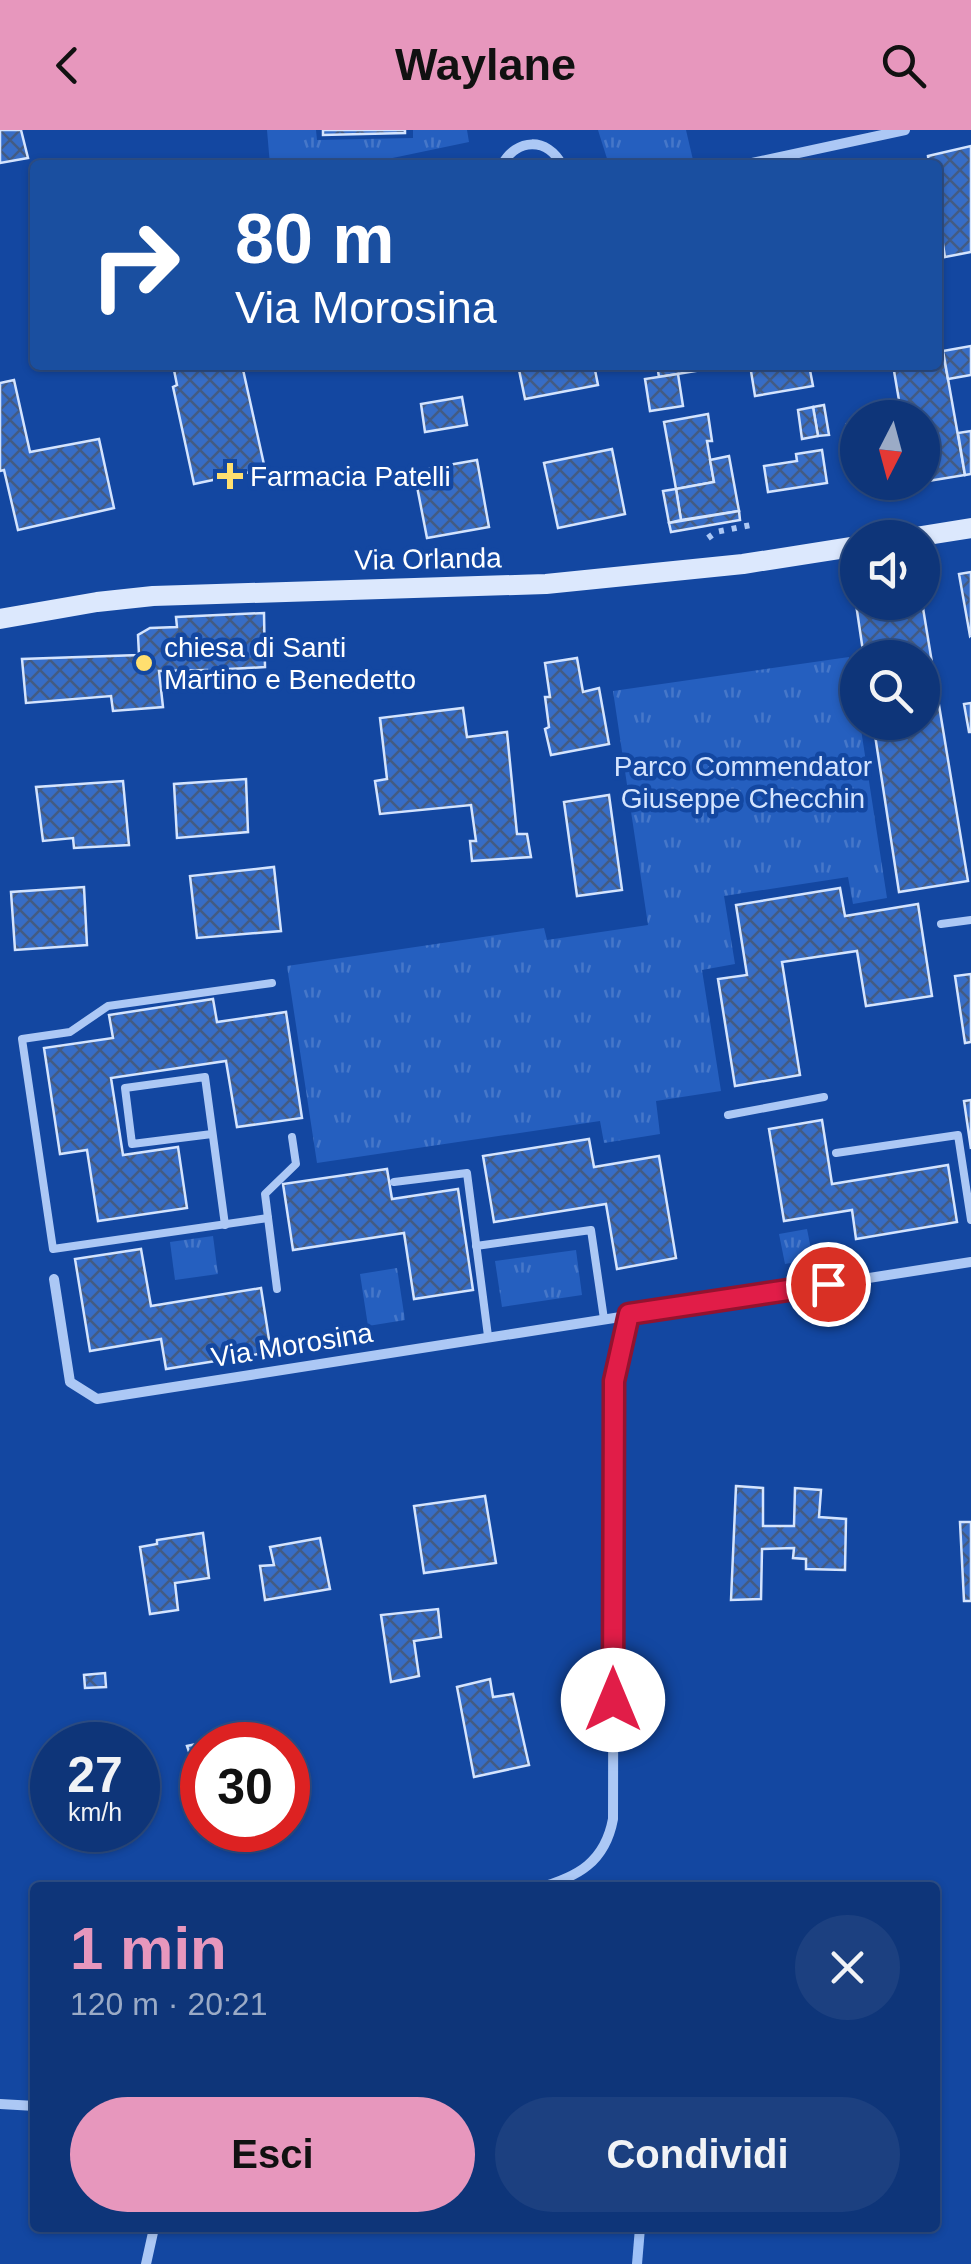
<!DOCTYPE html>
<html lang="it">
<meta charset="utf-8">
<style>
:root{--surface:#0e3579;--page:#1c4080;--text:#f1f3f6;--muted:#9babc6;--line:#2e508a;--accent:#e797bd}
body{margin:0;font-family:Helvetica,sans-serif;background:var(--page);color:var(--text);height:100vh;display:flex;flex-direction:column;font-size:38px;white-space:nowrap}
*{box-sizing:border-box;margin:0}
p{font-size:32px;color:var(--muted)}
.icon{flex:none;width:55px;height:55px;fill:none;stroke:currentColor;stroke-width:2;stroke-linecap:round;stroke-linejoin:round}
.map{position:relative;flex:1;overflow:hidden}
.sheet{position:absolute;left:30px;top:1752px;width:910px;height:350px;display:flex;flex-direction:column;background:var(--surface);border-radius:10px;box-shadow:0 2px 8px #0004,0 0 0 2px var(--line)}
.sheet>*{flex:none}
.banner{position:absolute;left:30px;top:30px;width:912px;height:210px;border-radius:10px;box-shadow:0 2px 8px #0004,0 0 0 2px var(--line);background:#1a4fa0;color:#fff;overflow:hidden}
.needle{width:65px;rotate:186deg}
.tools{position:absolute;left:840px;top:270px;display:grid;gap:20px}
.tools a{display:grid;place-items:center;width:100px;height:100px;border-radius:50%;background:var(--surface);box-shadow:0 2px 8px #0004,0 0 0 2px var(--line);font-size:50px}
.speed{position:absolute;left:30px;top:1592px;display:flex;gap:20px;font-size:50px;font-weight:700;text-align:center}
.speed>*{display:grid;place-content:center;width:130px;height:130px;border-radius:50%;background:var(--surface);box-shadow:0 2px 8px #0004,0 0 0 2px var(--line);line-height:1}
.speed small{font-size:25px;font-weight:400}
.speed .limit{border:15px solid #d22;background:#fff;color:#111}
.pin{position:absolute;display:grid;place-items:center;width:85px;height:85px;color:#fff;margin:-42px;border:5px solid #fff;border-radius:50%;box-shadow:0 2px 10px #0007}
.me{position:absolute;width:110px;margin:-55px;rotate:0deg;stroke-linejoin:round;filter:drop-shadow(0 0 8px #0008)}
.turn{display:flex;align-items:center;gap:35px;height:210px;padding:0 40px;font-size:45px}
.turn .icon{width:130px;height:130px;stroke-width:2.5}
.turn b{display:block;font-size:70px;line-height:85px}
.round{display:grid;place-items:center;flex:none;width:105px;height:105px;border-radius:52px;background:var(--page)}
.summary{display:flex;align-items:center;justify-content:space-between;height:170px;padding:0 40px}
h1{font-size:60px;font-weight:700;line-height:75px;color:var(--accent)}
.button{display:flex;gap:20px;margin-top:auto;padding:20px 40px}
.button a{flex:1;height:115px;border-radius:60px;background:var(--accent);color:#111;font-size:40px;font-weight:700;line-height:115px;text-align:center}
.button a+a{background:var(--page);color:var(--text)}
header{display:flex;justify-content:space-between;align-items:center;height:130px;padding:0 40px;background:var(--accent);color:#111;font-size:45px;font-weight:700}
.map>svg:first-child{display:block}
.grass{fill:url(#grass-tufts)}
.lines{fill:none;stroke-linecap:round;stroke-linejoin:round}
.stream{stroke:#9ec1f7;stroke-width:10}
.building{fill:url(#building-cross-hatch);stroke:#d4e4fe;stroke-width:2.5}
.path{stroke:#acc8f5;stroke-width:6;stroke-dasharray:5 8;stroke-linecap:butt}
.service{stroke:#acc8f5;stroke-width:8}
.minor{stroke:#acc8f5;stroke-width:10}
.secondary{stroke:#dce8fd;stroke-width:20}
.route-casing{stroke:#92132f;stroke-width:25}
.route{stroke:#e11d48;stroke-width:18}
.poi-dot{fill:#ffdf6f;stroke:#1347a1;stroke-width:4}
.labels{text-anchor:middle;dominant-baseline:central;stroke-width:9;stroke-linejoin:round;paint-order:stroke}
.poi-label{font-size:28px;fill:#fff;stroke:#1347a1;text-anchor:start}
.street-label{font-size:28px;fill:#fff;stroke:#1347a1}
.park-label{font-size:28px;fill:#d4e4fe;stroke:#1347a1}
</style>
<header><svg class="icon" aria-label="back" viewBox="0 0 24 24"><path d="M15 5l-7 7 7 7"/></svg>Waylane<svg class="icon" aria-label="search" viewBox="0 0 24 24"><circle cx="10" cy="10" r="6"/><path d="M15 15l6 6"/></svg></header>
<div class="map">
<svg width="971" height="2134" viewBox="0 0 971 2134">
<defs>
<pattern id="grass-tufts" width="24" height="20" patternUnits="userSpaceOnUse" patternTransform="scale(2.5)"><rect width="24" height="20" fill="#255fbf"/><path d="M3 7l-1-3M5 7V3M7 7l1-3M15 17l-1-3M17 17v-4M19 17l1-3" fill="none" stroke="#4677c9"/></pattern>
<pattern id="building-cross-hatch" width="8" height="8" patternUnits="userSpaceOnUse" patternTransform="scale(2.5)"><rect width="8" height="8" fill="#376dc6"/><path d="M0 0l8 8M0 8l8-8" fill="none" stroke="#435b83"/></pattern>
</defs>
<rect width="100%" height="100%" fill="#1347a1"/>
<g class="grass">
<path d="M267 0H316L317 10 413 8V0H467L469 12 359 35H270Z"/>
<path d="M598 0H686L693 30 671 35H609Z"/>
<path d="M849 527 858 592 860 593 887 768 853 774 848 747 724 766 735 834 702 840 721 961 656 971 660 1004 604 1013 600 991 317 1033 287 836 544 798 547 810 648 795 613 561Z"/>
<path d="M807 1099 813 1129 785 1134 779 1104Z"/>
<path d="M213 1106 218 1144 175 1150 170 1112Z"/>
<path d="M576 1120 582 1165 502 1177 495 1131Z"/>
<path d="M397 1138 405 1190 368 1196 360 1144Z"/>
</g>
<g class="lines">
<path class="stream" d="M637 2134 640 2098"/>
</g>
<g class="building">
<path d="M0 0H21L28 28 0 33Z"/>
<path d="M323 0H405V3L323 5Z"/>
<path d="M971 16V122L945 127 938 83V35H929L928 26Z"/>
<path d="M940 204 965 345 922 352V288H902L893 235H938V205Z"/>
<path d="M971 216V245L948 249 943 221Z"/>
<path d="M173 235H242L265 339 194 354 173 257 177 255Z"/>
<path d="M518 235H594L598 255 525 269Z"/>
<path d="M657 235H720V237L659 247Z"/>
<path d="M750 235H809L813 256 755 266Z"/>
<path d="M678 244 683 276 650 281 645 249Z"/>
<path d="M14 250 30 322 99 309 114 378 18 400 4 340 0 341V253Z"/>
<path d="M462 267 467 295 425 302 421 274Z"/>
<path d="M824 275 829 305 818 306 813 277Z"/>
<path d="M813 277 818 306 802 309 798 280Z"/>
<path d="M708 284 712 311H707L714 352 676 359 664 292Z"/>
<path d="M858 292V350H856L847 294Z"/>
<path d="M971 301V344L965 345 958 303Z"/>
<path d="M612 319 625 384 558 398 544 333Z"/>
<path d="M822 320 827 353 768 362 764 336 797 331 796 324Z"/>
<path d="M729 326 739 381 681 390 676 359 714 352 710 330Z"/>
<path d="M477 330 489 397 427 408 414 341Z"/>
<path d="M676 359 681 390 669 393 663 361Z"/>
<path d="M739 381 740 390 671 402 669 393Z"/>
<path d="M971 442V505L970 506 959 444Z"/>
<path d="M867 472H922L968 751 899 762 873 592H922V528H864L856 474Z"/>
<path d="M264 483 265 537 230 539 229 549 207 553V540L159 541 163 577 113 581 111 566 26 573 22 529 139 525 138 505 150 498 177 497 176 487Z"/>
<path d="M577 528 583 562 599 558 609 614 551 625 545 599 549 597 545 567H550L545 533Z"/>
<path d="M971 573V602H969L964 574Z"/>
<path d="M463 578 467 607 507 602 517 704H527L531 727 472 731 470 711H476L471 675 380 684 375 651 387 649 380 588Z"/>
<path d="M246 649 248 702 177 708 174 654Z"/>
<path d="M123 651 129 715 74 718 73 708 43 711 36 657Z"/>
<path d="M609 665 622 760 577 766 564 672Z"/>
<path d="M274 737 281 801 197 808 190 746Z"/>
<path d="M84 757 87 815 15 820 11 762Z"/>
<path d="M840 758 845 786 918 774 932 866 866 876 857 821 782 832 800 945 735 956 718 849 747 845 736 775Z"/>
<path d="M971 844V912L965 913 955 846Z"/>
<path d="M213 869 217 892 286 882 302 988 237 997 226 931 111 948 123 1025 178 1017 187 1078 98 1091 87 1020 60 1024 44 918 113 908 109 885Z"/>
<path d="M971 970V1019L964 971Z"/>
<path d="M822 990 832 1054 948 1035 957 1092 856 1109 852 1080 784 1091 769 999Z"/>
<path d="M589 1009 594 1037 659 1026 676 1128 617 1139 606 1074 494 1092 483 1026Z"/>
<path d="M387 1039 392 1069 458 1059 473 1160 414 1169 404 1103 293 1120 283 1054Z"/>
<path d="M141 1119 151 1176 261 1158 271 1222 166 1239 161 1209 90 1221 75 1129Z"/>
<path d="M736 1356 763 1358V1396H794L795 1358 821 1360 819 1387 846 1389 845 1440 806 1439V1429L793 1428 794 1418 762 1419 761 1469 731 1470Z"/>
<path d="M485 1366 496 1433 424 1443 414 1376Z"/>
<path d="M960 1392H971V1471H964Z"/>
<path d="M203 1403 209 1448 175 1453 178 1480 150 1484 140 1417 157 1414V1410Z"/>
<path d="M320 1408 330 1459 265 1470 260 1436 274 1435 270 1417Z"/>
<path d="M438 1479 441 1507 414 1511 419 1546 391 1552 381 1485Z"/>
<path d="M105 1543 106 1557 85 1558 84 1545Z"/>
<path d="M490 1549 493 1567 513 1564 529 1635 474 1647 457 1557Z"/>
<path d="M211 1611 212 1615H202V1634L194 1636 187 1616Z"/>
</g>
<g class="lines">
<path class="path" d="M708 408 716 402 756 394"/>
<g class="service">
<path d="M941 794 971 790"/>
<path d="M728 985 824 967"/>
<path d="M212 1004 132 1014 125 958 205 947 225 1095"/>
<path d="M836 1023 958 1005 971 1090"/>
<path d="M394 1052 467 1043 488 1206"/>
<path d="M268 1088 53 1119 22 909 70 902 108 876 272 853"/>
<path d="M476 1116 591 1100 604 1189"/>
<path d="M277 1159 265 1064 296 1034 292 1007"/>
</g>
<g class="minor">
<path d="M502 35C517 8 547 7 562 35"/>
<path d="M743 35 905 0"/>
<path d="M54 1149 70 1252 97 1269 971 1132"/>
<path d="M538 1758C578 1747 605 1732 613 1689L614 1251 629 1185"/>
<path d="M0 1974 35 1976"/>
<path d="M146 2134 154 2098"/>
</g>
<g class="secondary">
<path d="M909 408 971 398"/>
<path d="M0 489 97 472 153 466 546 454 743 434 858 416"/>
</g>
</g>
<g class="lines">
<defs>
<path id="route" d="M613 1570 614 1251 629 1184 828 1154"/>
</defs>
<use href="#route" class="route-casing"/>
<use href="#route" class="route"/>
</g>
<g class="poi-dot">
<path d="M225 331h10v10h10v10h-10v10h-10v-10h-10v-10h10z"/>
<circle cx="144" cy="533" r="10"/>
</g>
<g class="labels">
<g class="poi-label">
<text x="250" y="346">Farmacia Patelli</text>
<text x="164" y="517">chiesa di Santi<tspan x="164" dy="32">Martino e Benedetto</tspan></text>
</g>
<g class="street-label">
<text transform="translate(428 429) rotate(-1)">Via Orlanda</text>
<text transform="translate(292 1215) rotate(-9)">Via Morosina</text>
</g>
<g class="park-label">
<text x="743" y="636">Parco Commendator<tspan x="743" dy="32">Giuseppe Checchin</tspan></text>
</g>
</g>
</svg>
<div class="tools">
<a><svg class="needle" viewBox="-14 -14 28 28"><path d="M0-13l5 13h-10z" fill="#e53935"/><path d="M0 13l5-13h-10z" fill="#9babc6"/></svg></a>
<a><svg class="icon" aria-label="sound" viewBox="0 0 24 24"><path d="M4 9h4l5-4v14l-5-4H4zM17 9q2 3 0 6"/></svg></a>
<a><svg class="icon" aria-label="search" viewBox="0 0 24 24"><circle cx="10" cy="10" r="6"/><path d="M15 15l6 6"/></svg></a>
</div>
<div class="speed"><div>27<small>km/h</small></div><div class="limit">30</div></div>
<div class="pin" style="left:828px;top:1154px;background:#d93025"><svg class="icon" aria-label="arrive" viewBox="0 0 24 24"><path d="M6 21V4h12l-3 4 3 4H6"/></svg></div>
<svg class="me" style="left:613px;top:1570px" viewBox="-20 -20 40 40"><circle r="19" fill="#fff"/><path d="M0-13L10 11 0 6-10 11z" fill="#e11d48"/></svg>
<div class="banner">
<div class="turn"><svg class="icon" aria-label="right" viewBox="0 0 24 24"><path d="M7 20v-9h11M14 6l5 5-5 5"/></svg><div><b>80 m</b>Via Morosina</div></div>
</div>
<section class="sheet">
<div class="summary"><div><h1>1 min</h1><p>120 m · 20:21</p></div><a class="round"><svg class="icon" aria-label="close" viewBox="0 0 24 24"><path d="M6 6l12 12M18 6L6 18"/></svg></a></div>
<div class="button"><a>Esci</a><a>Condividi</a></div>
</section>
</div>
